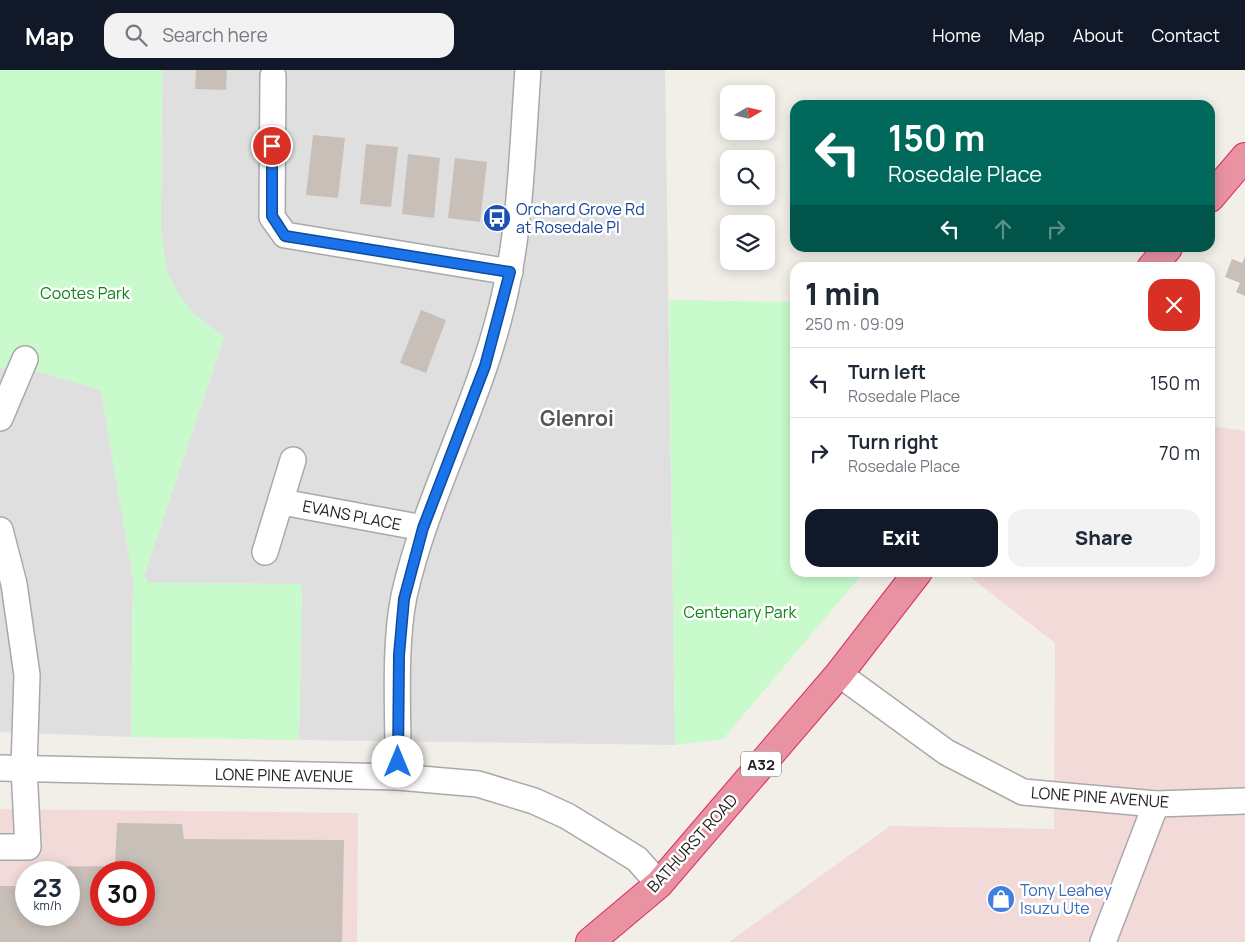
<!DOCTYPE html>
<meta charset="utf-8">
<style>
:root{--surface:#fff;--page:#f2f2f3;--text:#1f2937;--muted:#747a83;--line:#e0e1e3;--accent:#111827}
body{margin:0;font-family:Manrope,sans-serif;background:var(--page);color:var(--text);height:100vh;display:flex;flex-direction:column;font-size:19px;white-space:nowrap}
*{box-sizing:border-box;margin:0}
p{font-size:16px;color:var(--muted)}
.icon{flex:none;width:28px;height:28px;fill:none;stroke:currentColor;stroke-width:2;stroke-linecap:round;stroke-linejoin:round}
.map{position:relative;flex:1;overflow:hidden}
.panel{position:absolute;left:790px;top:192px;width:425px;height:315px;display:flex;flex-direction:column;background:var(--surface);border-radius:15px;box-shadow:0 2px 12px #0003}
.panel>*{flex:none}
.banner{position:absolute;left:790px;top:30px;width:425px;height:152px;border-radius:15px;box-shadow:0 2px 12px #0003;background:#00695c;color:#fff;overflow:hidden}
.needle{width:32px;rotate:81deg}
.tools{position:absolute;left:720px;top:15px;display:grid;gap:10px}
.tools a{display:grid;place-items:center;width:55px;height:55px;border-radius:10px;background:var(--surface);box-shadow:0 2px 12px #0003;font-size:25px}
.speed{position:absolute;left:15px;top:791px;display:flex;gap:10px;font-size:25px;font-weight:700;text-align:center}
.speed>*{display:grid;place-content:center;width:65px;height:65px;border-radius:50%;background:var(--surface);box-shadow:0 2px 12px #0003;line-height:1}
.speed small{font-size:12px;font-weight:400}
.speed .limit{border:8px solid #d22;background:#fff;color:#111}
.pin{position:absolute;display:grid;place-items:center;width:42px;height:42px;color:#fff;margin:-21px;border:2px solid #fff;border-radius:50%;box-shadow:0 1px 5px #0007}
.me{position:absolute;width:55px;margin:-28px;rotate:0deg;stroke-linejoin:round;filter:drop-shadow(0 0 4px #0008)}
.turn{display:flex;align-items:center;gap:18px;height:105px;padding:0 15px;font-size:22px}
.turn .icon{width:65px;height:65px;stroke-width:2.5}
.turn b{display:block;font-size:35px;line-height:42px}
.lanes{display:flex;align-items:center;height:48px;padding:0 15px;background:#0003;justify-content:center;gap:25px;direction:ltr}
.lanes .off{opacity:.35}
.round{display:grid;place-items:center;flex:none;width:52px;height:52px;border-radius:15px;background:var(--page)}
.head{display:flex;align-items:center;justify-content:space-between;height:85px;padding:0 15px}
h1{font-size:30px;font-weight:800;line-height:38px}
.cta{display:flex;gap:10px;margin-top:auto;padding:10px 15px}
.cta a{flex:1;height:58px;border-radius:15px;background:var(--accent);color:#fff;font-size:20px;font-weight:800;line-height:58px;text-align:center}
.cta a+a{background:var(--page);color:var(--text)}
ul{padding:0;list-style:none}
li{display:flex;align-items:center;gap:15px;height:70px;padding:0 15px;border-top:1px solid var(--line)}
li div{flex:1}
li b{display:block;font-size:19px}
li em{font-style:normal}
header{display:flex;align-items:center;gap:30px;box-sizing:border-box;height:70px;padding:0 25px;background:var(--accent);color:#fff}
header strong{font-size:24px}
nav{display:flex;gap:28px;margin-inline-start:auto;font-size:18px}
.search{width:350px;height:45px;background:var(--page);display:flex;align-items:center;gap:12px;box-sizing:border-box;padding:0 18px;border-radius:15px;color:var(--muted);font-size:19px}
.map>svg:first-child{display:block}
.residential{fill:#e0dfdf}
.commercial{fill:#f2dad9;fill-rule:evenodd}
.park{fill:#c8facc}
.building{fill:#c7bfb8;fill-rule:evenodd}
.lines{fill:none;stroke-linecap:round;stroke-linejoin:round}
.minor-casing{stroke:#a9a9a9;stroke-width:28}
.highway-casing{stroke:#dc2a67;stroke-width:30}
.minor{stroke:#fff;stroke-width:25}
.highway{stroke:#e892a2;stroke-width:28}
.route-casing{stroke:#114b97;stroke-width:12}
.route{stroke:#1a73e8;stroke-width:9}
.labels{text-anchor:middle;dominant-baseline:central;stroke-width:5;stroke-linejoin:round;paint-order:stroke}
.shield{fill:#fff;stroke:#646464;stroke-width:1}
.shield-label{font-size:15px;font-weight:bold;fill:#222}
.transit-label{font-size:16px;fill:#164399;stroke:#fff;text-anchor:start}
.park-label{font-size:16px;fill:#0c8416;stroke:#fff}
.street-label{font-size:16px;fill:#222;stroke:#fff}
.shop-label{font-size:16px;fill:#366cbe;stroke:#fff;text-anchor:start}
.district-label{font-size:21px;font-weight:bold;fill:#555;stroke:#fff}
</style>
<header>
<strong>Map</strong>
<div class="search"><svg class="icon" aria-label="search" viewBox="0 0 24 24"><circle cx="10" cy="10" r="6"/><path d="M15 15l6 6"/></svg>Search here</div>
<nav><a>Home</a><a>Map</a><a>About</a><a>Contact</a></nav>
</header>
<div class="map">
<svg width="1245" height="872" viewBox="0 0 1245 872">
<rect width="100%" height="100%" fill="#f2efe9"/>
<g class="residential">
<path d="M162 0H665L675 675 299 670 302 514 148 513 144 506 224 267 195 245 178 224 166 199 161 159Z"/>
<path d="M0 298 33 300 101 320 133 509 131 667 0 662Z"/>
</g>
<g class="commercial">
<path d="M1210 356 1245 361V872H729L890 756 1054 759 1055 573 965 503 1210 502Z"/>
<path d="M0 739 358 743 357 872H0ZM26 802H69V845H26ZM101 802H144V845H101Z"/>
</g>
<g class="park">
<path d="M0 0H162L161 159 166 199 178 224 195 245 224 267 144 506 149 513 302 514 299 670 131 667 133 509 101 320 33 300 0 298Z"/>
<path d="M669 230 795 232V502L863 503 723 669 675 675Z"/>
</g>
<g class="building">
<path d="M196 0H227L226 20 195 19Z"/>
<path d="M313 65 345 68 338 128 306 125Z"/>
<path d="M366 74 398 77 391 137 360 134Z"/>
<path d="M408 84 440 88 434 148 402 144Z"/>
<path d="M455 88 487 92 480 152 448 148Z"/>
<path d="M1245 187V226L1236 222 1240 213 1225 207 1232 189 1242 193Z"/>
<path d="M421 240 446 250 426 303 400 293Z"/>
<path d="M117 753 182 754 184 769 344 770 342 872H0V816H26V845H69V802H30V797L115 796ZM101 802H144V845H101Z"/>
</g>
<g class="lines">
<defs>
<g id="minor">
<path d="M273 6 272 147 285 165 510 202"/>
<path d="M0 348 25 289"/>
<path d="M282 432 423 458"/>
<path d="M0 460 14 514 27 605 24 698 28 777H0"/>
<path d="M265 482 293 390"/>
<path d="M839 604 946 682 1023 722 1156 734 1245 731"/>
<path d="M0 698 398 707 478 714 534 731 567 746 637 789 659 814"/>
<path d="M398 707C399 651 393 581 404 526 426 428 477 338 501 240 521 162 522 80 528 0"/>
<path d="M1103 872 1156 734"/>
</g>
<g id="highway">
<path d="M1210 128 1245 87"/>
<path d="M1151 198 1168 178"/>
<path d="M590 872 659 814 839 604 918 502"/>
</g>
</defs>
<use href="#minor" class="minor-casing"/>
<use href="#highway" class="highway-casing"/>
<use href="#minor" class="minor"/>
<use href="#highway" class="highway"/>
</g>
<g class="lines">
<defs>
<path id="route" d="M272 76V146L285 166 510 202 485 296 423 458 404 529 399 585 398 692"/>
</defs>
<use href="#route" class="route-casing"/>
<use href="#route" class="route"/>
</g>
<defs>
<symbol id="bus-disc" viewBox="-11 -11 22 22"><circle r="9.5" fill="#1a4fb4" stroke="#fff"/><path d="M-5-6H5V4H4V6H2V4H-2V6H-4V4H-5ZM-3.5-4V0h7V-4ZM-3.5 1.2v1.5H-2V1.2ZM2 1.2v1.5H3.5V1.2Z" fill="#fff"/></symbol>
<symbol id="shop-disc" viewBox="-11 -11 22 22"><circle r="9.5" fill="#3f7fe0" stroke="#fff"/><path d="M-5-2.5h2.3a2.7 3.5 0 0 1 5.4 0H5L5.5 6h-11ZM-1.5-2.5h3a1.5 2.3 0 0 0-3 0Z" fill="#fff"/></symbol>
</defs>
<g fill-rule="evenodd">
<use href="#bus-disc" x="481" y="132" width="32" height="32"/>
<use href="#shop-disc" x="985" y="813" width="32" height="32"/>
</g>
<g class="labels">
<rect class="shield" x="741" y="681.5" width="40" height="25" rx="4"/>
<g class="shield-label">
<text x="761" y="694">A32</text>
</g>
<g class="transit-label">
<text x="516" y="139">Orchard Grove Rd<tspan x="516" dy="18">at Rosedale Pl</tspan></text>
</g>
<g class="park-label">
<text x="85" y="223">Cootes Park</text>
<text x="740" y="542">Centenary Park</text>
</g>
<g class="street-label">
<text transform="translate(352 445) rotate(11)">EVANS PLACE</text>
<text transform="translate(284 705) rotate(1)">LONE PINE AVENUE</text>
<text transform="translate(1100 727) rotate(4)">LONE PINE AVENUE</text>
<text transform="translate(692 773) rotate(-48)">BATHURST ROAD</text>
</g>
<g class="shop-label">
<text x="1020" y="820">Tony Leahey<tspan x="1020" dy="18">Isuzu Ute</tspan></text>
</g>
<g class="district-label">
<text x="577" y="348">Glenroi</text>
</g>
</g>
</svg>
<div class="tools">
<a><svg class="needle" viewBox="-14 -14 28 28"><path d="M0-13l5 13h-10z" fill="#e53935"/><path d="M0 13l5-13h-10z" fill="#747a83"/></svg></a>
<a><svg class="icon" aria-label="search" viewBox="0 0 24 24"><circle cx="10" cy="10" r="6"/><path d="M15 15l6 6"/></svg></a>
<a><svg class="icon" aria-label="layers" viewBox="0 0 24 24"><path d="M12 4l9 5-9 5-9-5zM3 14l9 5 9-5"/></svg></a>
</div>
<div class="speed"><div>23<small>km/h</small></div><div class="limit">30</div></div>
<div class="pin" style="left:272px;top:76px;background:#d93025"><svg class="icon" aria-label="arrive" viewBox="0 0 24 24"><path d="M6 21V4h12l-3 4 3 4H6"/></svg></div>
<svg class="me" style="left:398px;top:692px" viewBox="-20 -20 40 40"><circle r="19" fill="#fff"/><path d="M0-13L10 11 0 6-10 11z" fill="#1a73e8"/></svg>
<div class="banner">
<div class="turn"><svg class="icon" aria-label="left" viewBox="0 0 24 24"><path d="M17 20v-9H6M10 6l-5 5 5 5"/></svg><div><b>150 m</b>Rosedale Place</div></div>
<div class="lanes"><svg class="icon" aria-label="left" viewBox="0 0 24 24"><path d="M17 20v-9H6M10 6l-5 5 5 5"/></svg><svg class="icon off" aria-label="ahead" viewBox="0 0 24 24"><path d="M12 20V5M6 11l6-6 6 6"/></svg><svg class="icon off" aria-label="right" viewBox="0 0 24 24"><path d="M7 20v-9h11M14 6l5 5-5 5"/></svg></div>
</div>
<section class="panel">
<div class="head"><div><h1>1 min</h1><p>250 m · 09:09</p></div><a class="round" style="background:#d93025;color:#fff"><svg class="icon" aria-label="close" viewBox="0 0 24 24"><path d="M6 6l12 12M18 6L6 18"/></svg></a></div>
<ul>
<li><svg class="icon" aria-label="left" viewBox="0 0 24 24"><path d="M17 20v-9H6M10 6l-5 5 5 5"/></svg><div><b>Turn left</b><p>Rosedale Place</p></div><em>150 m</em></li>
<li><svg class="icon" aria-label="right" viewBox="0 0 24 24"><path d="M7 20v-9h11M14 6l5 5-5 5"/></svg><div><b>Turn right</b><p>Rosedale Place</p></div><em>70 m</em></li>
</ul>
<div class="cta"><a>Exit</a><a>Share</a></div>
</section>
</div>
